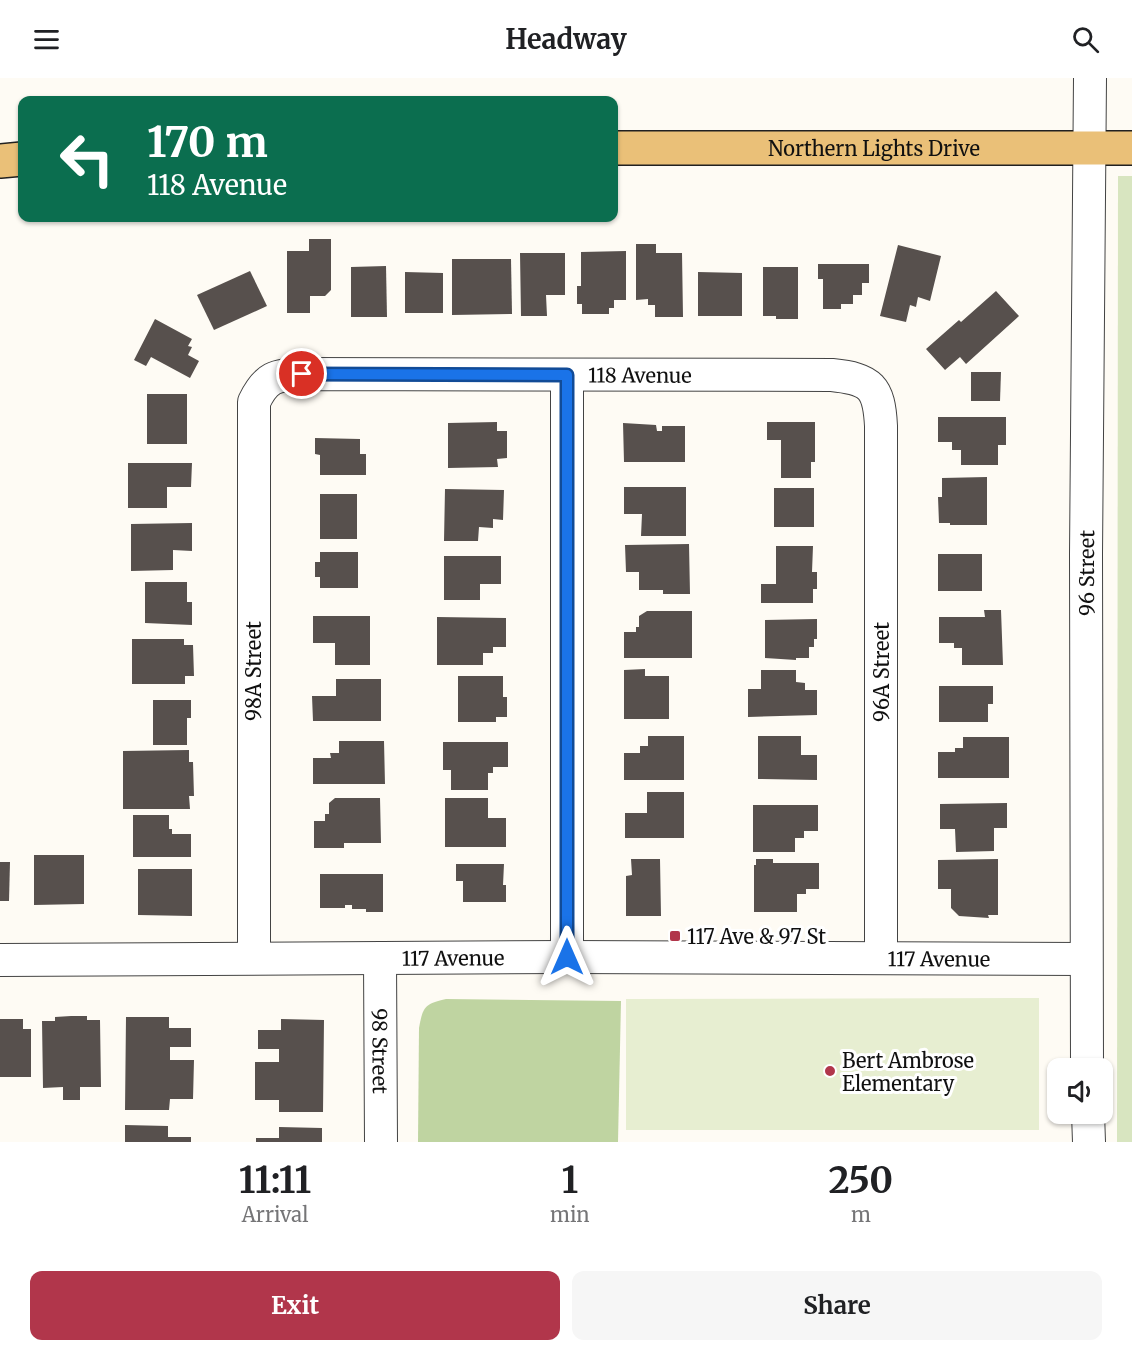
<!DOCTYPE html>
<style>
:root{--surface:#fff;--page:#f6f6f6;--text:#202124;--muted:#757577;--accent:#b1364b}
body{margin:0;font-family:Merriweather,serif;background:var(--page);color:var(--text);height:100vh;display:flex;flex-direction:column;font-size:22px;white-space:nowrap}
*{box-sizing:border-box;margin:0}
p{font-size:20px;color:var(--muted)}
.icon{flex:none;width:33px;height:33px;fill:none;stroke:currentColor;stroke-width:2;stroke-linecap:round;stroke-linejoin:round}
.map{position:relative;height:1064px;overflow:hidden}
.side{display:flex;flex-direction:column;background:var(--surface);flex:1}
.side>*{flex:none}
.hud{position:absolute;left:18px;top:18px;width:600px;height:126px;border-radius:12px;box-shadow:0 2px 4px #0004;background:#0b6e4f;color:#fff;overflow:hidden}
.controls{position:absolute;left:1047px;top:980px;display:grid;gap:12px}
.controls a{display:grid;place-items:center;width:66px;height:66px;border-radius:12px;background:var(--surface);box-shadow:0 2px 4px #0004;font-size:30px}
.pin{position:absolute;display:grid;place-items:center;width:51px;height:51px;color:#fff;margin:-26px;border:3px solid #fff;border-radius:50%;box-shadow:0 2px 6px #0007}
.me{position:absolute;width:66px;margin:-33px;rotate:0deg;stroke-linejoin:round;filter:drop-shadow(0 0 4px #0008)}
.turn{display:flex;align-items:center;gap:21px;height:126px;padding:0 30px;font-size:27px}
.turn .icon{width:78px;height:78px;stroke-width:2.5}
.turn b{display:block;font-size:42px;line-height:51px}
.eta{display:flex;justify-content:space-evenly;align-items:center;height:102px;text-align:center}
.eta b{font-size:36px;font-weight:700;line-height:42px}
.button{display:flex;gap:12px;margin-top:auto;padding:12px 30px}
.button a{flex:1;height:69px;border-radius:12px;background:var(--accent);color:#fff;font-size:24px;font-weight:700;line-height:69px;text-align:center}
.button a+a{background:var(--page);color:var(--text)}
header{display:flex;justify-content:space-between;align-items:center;height:78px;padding:0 30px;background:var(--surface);font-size:27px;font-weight:700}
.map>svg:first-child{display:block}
.green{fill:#d8e5c0}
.forest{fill:#bfd4a1}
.pitch{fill:#e7eed1}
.building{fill:#57504d}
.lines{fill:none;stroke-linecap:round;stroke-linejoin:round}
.minor-casing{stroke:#434343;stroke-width:34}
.major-casing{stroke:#212121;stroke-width:36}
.minor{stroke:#fff;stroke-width:32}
.major{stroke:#eac078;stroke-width:33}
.route-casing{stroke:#114b97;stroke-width:15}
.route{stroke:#1a73e8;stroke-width:10}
.poi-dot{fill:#b1364b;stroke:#fff;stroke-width:2}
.labels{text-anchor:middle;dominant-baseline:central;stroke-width:6;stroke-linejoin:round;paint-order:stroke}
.street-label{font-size:20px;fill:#101010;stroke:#fff}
.poi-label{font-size:20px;fill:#101010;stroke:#fff;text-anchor:start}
</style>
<header><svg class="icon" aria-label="menu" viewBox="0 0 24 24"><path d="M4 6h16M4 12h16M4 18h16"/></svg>Headway<svg class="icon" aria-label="search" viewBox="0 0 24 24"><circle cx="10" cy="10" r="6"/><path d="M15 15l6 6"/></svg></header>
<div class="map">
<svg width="1132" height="1064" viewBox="0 0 1132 1064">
<rect width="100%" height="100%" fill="#fefbf4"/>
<path class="green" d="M1118 98H1132V1064H1117Z"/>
<path class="forest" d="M446 921 621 923 618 1064H418L419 950C423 929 424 926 446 921Z"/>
<path class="pitch" d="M1039 920V1052H626V921Z"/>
<g class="building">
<path d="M309 161H331V212L325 218H310V235H287V173H309Z"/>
<path d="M636 166H656V175H682L683 239H655V227H648V221L636 222Z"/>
<path d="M898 167 941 178 930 223 918 219 916 229 910 227 906 244 880 238Z"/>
<path d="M626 173V222H614V230H609V236H582V226H577V208H581V174Z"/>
<path d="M520 175H565V217H546L547 238H521Z"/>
<path d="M452 181H511L512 236 452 237Z"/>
<path d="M818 186H869V205H862V217H853V226H841V231H823V201H818Z"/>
<path d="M386 188 387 239H351V189Z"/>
<path d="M763 189H798V241H776V238H763Z"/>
<path d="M250 193 267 228 214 252 197 217Z"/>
<path d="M405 194 443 195V235H405Z"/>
<path d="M698 194 742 195V238H698Z"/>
<path d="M996 213 1019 238 966 286 960 279 945 292 926 271 959 242 961 244Z"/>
<path d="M155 241 192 261 188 268 192 269 188 277 199 283 190 300 151 279 146 288 134 282Z"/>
<path d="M971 294H1001L1000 323H971Z"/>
<rect x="147" y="316" width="40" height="50"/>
<path d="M938 339H1006V367H998V387H961V372H952V364H938Z"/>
<path d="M497 344V353H507V380L497 381 498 389 448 390V345Z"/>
<path d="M767 344H815V384H811V400H781V362H767Z"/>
<path d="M623 345 656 347 657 353H662V348H685V384H624Z"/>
<path d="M315 360 360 361V376H366V397H320V377L315 376Z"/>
<path d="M128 385H192L191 409H167V430H128Z"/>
<path d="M987 399V447H950V445H939L938 419H942V400Z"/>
<path d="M624 409H686V458H641L642 436H624Z"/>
<rect x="774" y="410" width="40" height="39"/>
<path d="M445 411 504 412 503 442 493 441V450L479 449 478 463H444Z"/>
<rect x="320" y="416" width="37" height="45"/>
<path d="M192 445V473L173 472V492L131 493V446Z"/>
<path d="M689 466 690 516H663V512H639V494H626L625 467Z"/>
<path d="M776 468H813L812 494H817V511H813V525H761V506H776Z"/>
<path d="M320 474H358V510H320V499H315V484H320Z"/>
<rect x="938" y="476" width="44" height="37"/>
<path d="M444 478H501V506H480V522H444Z"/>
<path d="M145 504H187V524H192V547L145 545Z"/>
<path d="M984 532H1001L1003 587H962V570H954V565H939V539H985Z"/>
<path d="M647 533H692V580H624V554H636V549H639V538Z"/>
<path d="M313 538H370V587H335V565H313Z"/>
<path d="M437 539 506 540V569H493V575H483V587H437Z"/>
<path d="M817 541V561H814V569H809V580H796V582L765 580V542Z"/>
<path d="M132 561H184V567H193L194 598H185V606H132Z"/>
<path d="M645 591V598H669V641H624V592Z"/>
<path d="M761 592H796V604L805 605V612H817V637L748 639V611H761Z"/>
<path d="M458 598H503V619H507V639H496V644H458Z"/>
<path d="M336 601H381V643H313L312 618H336Z"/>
<path d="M939 608H993V626H988V644H939Z"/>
<path d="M153 622H191V640H187V667H153Z"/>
<path d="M648 658H684V702H624V675H640V668H648Z"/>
<path d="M758 658H801V677H817V702L758 701Z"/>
<path d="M963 659H1009V700H938V674H955V670H963Z"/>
<path d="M339 663H384L385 706H313V680H331L330 675H339Z"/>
<path d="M443 664H508V689H493V695H488V712H451V692H443Z"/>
<path d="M189 672V684H193L194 718H189L190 731H123V673Z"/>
<path d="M647 714H684V760H625V735H647Z"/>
<path d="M335 720H380L381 765H344V770H314V743H325V736H329V725Z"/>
<path d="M445 720H488V740H506V769H445Z"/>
<path d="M1007 725V750H994V773L956 774 955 751H940V726Z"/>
<path d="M753 727H818V753H804V760H795V774H753Z"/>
<path d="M133 737H169V751H172V756H191V779H133Z"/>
<path d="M34 777H84V826L34 827Z"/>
<path d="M631 781H660L661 838H626V798L632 797Z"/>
<path d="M756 781H773V785H819V811H806V816H797V834H754V787H756Z"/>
<path d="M998 781V837H988L989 840 959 838 951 830V811H938V782Z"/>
<path d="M0 784H10L9 823H0Z"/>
<path d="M456 786H504L503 807H506V824H463V803H456Z"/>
<path d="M138 791H192V838L138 837Z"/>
<path d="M320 796H383V834H366V831H352V827H345V830H320Z"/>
<path d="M71 938H87V942H100L101 1009H80V1022H63V1009L43 1010 42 943H55V939Z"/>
<path d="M126 939H169V950H191V969H170V982H194L193 1021H170L169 1032H125Z"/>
<path d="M0 941H23V951H31V999H0Z"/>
<path d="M281 941 324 942 323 1034H279V1022H255V984H279V971H258V952H281Z"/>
<path d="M125 1047 168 1048V1059H191V1064H125Z"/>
<path d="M279 1049 322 1050V1064H256V1060H279Z"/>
</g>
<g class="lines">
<defs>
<g id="minor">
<path d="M567 297V879"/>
<path id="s1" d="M254 880V324C266 299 275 297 302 296L832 297C871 301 879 309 881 348V880"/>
<path id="s2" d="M380 881 381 1064"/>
<path id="s3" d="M0 882 567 879 1086 881"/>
<path id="s4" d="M1087 990 1086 476 1090 0"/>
<path d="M1088 1035 1089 1064"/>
</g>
<g id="major">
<path id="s5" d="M614 70H1132"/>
<path d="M0 83 22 81"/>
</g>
</defs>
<use href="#minor" class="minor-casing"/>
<use href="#major" class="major-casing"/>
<use href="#minor" class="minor"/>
<use href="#major" class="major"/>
</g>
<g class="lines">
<defs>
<path id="route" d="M302 296 567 297V879"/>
</defs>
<use href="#route" class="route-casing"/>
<use href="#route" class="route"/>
</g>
<g class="poi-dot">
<rect x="669" y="852" width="12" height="12" rx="3"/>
<circle cx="830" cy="993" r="6"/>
</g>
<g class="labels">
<g class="street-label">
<text stroke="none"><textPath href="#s5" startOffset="260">Northern Lights Drive</textPath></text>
<text stroke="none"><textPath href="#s1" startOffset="954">118 Avenue</textPath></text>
<text stroke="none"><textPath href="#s4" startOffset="495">96 Street</textPath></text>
<text transform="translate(253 593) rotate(-90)">98A Street</text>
<text transform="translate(881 594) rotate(-90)">96A Street</text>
<text stroke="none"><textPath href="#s3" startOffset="453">117 Avenue</textPath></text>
<text stroke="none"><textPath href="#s3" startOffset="939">117 Avenue</textPath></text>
<text stroke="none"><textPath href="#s2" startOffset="92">98 Street</textPath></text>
</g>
<g class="poi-label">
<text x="687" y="858">117 Ave &amp; 97 St</text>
<text x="842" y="982">Bert Ambrose<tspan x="842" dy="23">Elementary</tspan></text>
</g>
</g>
</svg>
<div class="controls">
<a><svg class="icon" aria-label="sound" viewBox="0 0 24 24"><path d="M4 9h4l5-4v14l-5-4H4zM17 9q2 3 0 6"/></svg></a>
</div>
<div class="pin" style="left:302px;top:296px;background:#d93025"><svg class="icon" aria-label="arrive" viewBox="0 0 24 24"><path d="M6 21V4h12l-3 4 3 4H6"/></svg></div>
<svg class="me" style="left:567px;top:879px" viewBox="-20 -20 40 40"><path d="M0-17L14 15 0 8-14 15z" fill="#1a73e8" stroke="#fff" stroke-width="4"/></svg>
<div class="hud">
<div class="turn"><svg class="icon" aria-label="left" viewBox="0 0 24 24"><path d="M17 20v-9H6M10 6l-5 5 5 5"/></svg><div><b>170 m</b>118 Avenue</div></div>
</div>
</div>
<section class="side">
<div class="eta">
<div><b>11:11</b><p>Arrival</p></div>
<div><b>1</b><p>min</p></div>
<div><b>250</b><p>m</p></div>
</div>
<div class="button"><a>Exit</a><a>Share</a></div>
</section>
